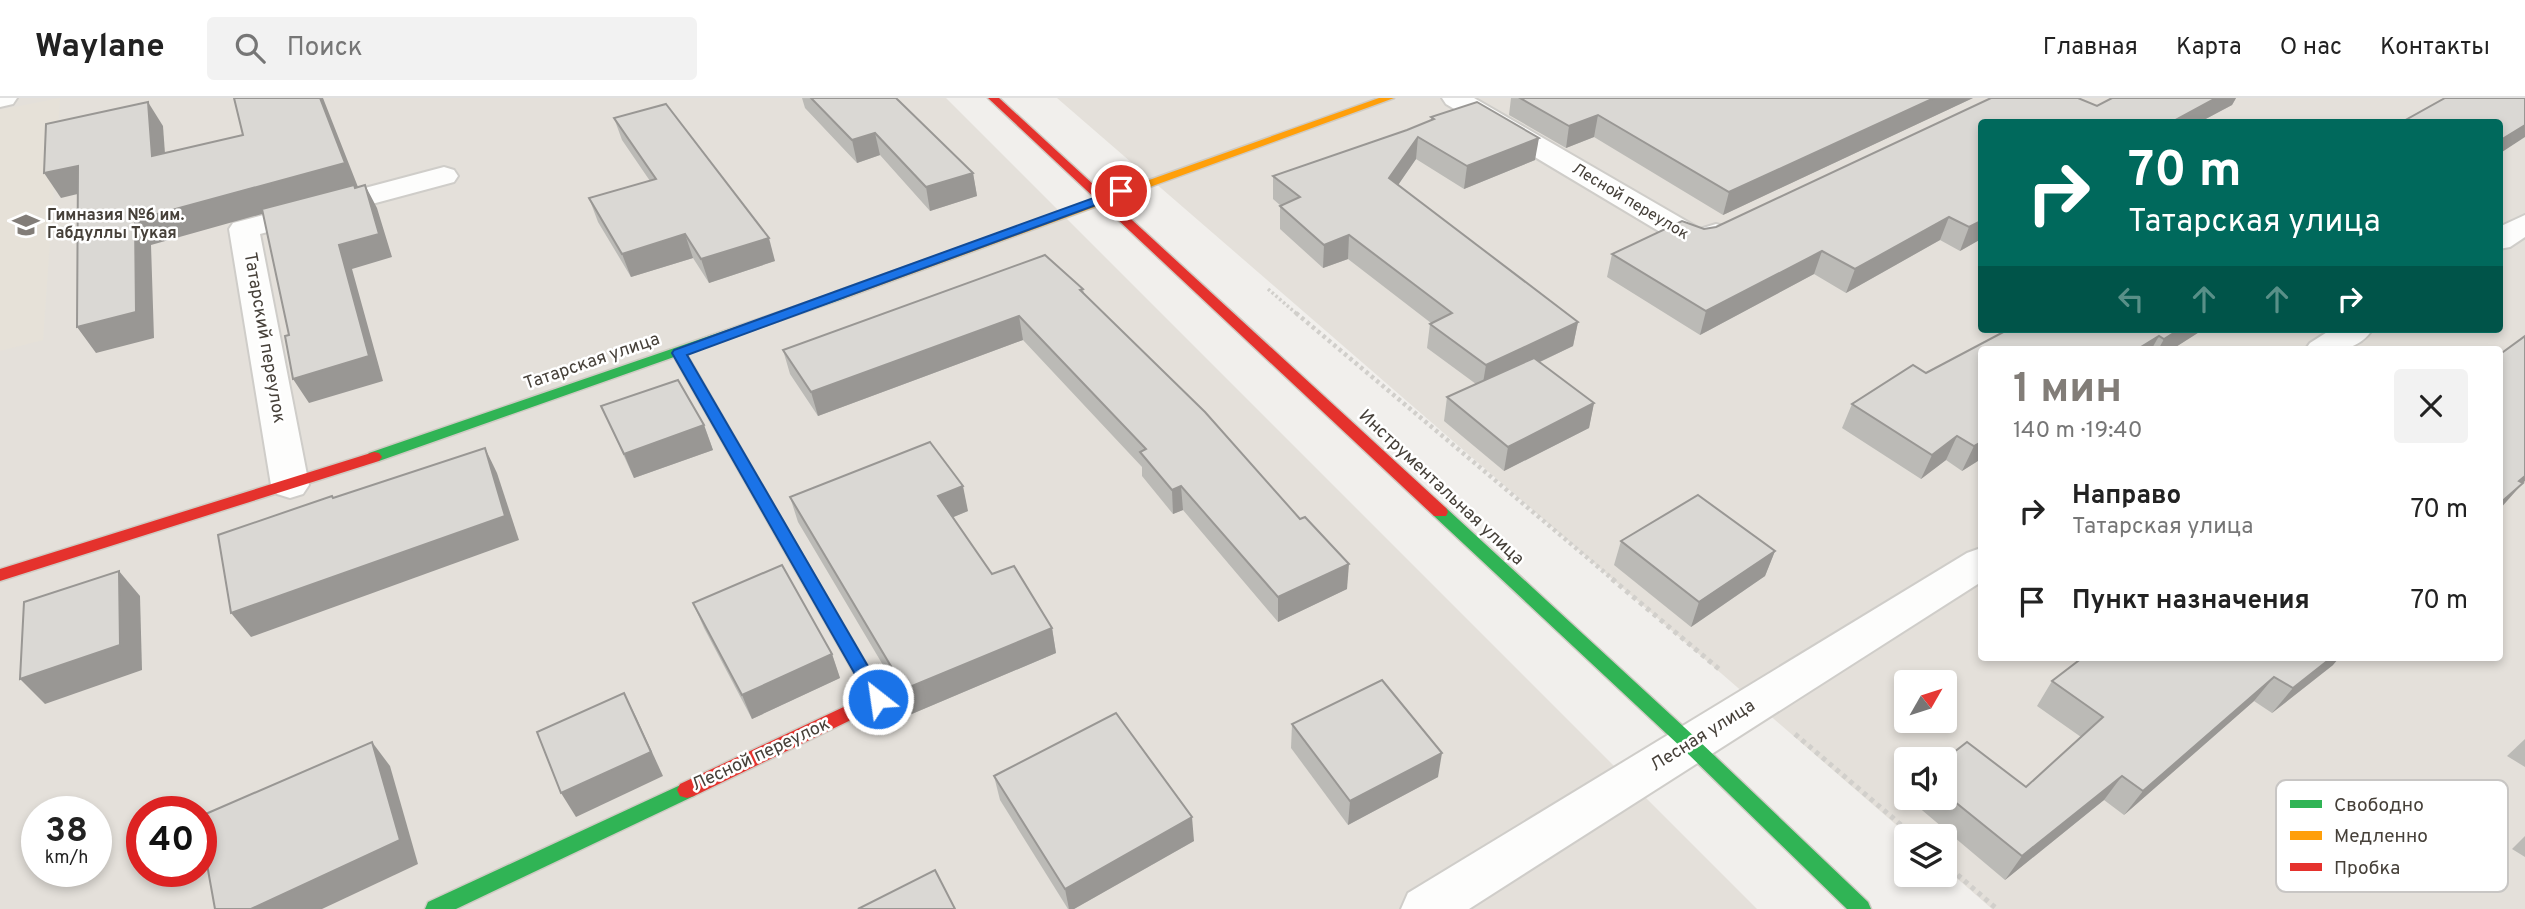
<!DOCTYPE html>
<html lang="ru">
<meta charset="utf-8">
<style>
:root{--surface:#fff;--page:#f2f2f2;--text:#222;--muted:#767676;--line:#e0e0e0;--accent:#827d78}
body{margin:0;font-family:Overpass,sans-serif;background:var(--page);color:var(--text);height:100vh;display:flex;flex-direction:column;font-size:26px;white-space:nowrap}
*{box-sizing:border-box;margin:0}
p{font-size:23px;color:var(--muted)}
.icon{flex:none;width:38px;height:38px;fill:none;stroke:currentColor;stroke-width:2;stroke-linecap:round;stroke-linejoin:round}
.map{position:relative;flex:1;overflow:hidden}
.side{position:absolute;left:1978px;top:248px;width:525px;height:315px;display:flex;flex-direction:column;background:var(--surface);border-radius:7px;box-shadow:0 4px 10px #0003}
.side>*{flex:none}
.guide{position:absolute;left:1978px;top:21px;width:525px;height:214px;border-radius:7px;box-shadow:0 4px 10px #0003;background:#00695c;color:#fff;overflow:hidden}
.needle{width:46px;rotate:51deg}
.controls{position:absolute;left:1894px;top:572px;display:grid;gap:14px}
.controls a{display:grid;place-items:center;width:63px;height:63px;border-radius:7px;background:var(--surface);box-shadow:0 4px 10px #0003;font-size:35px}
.speed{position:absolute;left:21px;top:698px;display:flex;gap:14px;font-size:35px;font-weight:700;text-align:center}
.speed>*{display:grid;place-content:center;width:91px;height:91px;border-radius:50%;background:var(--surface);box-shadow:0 4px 10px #0003;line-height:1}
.speed small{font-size:18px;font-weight:400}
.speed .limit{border:10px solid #d22;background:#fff;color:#111}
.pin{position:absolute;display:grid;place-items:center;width:60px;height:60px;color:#fff;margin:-30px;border:4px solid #fff;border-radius:50%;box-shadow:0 2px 7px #0007}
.me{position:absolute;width:77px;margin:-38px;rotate:330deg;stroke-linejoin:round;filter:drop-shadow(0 0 5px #0008)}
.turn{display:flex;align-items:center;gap:24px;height:147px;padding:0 35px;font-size:32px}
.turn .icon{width:91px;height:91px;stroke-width:2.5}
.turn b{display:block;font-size:49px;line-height:60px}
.lanes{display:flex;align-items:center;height:66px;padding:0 35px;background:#0003;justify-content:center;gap:35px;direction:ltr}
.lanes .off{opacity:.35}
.round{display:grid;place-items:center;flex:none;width:74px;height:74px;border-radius:7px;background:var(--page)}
.headline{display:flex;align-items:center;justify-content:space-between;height:119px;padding:0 35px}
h1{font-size:42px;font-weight:700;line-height:52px;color:var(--accent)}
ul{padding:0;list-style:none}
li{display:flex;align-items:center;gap:21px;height:91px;padding:0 35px}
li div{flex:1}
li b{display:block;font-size:26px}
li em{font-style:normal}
header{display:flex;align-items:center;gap:42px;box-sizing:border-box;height:98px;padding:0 35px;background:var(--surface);border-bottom:2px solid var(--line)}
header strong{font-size:33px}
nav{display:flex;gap:38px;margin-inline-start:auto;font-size:24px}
.search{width:490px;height:63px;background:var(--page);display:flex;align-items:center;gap:18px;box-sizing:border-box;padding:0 24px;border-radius:7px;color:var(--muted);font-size:26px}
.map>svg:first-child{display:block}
.residential{fill:#e4e0da;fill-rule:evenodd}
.education{fill:#e6e1d8}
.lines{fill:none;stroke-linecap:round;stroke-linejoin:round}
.street-casing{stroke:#cfcdc9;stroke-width:4}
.fast-casing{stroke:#cfcbc3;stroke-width:3}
.slow-casing{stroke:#cfcbc3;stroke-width:3}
.jam-casing{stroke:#cfcbc3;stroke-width:3}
.path-far2{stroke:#d1cfcb;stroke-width:3.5;stroke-dasharray:2.5 2.5;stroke-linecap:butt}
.path-far1{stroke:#d1cfcb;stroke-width:4.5;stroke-dasharray:3.5 3.5;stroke-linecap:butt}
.path{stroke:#d1cfcb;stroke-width:5;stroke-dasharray:4.5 4.5;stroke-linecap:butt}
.street{fill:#fdfdfc;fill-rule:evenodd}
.fast{fill:#30b455;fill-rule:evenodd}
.slow{fill:#ff9f0a;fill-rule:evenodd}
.jam{fill:#e5322d;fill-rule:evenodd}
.wall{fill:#bbbab6}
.shaded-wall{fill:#999794}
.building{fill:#dad8d4;stroke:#999794;stroke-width:2}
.route{fill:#1a73e8;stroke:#114b97;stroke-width:2}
.labels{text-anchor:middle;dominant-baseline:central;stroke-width:5;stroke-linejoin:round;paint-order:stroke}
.far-street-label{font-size:16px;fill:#464039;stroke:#fff}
.far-poi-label{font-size:16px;font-weight:bold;fill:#464039;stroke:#fff;text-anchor:start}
.street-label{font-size:18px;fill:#464039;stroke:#fff}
.key{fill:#fff;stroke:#c8c6c4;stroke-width:2}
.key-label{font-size:19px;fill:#464039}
</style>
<header>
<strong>Waylane</strong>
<div class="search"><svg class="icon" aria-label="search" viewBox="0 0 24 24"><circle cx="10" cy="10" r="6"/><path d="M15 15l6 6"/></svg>Поиск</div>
<nav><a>Главная</a><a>Карта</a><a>О нас</a><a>Контакты</a></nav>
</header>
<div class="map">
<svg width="2525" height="811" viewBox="0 0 2525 811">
<rect width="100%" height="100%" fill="#f1efec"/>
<g class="residential">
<path d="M0 0H946L1757 811H0ZM37 714H96V774H37ZM142 714H201V774H142Z"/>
<path d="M1057 0H2525V811H1992L1944 769V738H1909ZM1981 24H2499V231H1981ZM1981 252H2499V560H1981ZM1906 584H1944V623H1906ZM1906 662H1944V700H1906Z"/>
</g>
<path class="education" d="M60 0 43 242 0 253V12Z"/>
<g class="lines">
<defs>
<g id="street">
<path d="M0 0H17L13 6 0 9Z"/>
<path d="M1442 0H1474L1700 131 1716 126 1727 129 1731 135C1722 149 1702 153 1687 150L1446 6Z"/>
<path d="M444 69 454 72 458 78 454 84 260 136 309 387 303 396 290 400 277 396 271 387 229 131 233 125Z"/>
<path d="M2525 117V139L2510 149 2499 151V129Z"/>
<path d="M2332 231H2373C2356 256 2332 252 2305 252L2310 245Z"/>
<path d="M1981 450V484L1469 811H1401L1408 795 1967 455Z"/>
</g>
<g id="fast">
<path d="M840 193 845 194V200L686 255 820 487 818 491H806L674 259 379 363H369L366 359 369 355Z"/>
<path d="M1440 408 1446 410 1697 641 1868 804 1871 811H1847L1683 651 1434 418 1432 414Z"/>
<path d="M687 684 694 686 697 692 694 698 456 811H425L428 804Z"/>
</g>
<path id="slow" d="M1379 0H1394L845 200H835L833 197 835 194Z"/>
<g id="jam">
<path d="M988 0H999L1446 410 1448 414 1446 418H1434Z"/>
<path d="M374 354 379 355 382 359 379 363 0 483V471Z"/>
<path d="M812 481 818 483 884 596 887 601 884 606 694 698 687 700 680 698 677 692 680 686 867 598 804 487 806 483Z"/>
</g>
</defs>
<use href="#street" class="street-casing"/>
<use href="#fast" class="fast-casing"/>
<use href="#slow" class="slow-casing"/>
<use href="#jam" class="jam-casing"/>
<path class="path-far2" d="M1268 191 1298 217"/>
<path class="path-far1" d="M1296 215 1615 483"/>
<g class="path">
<path d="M1612 481 1719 571"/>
<path d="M1795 636 1914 738"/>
<path d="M1944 765 1997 811"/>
</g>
<use href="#street" class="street"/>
<use href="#fast" class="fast"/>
<use href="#slow" class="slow"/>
<use href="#jam" class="jam"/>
</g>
<g class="wall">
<path d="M802 0H896L973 75 977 98 930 113 880 57 857 65 805 10Z"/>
<path d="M1511 0H1973L1723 117 1594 39 1566 50 1509 17Z"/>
<path d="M1991 0H2078L2097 8 2112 0H2236L2232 7 2200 24H1981V141L1960 153 1940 142 1846 195 1814 176 1700 237 1607 179 1612 156 1682 123 1704 131 1716 129Z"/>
<path d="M1431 19 1535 62 1464 91 1416 61 1398 87 1578 224 1573 248 1540 264 1594 305 1589 330 1504 373 1444 323 1447 299 1476 286 1427 250 1430 226 1431 225 1348 161 1323 170 1280 131V108H1281L1273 101V78L1407 32 1431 22Z"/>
<path d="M614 20 775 163 709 185 693 160 631 179 598 124 589 100 650 83 622 42Z"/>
<path d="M1083 191 1084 195 1300 421 1347 491 1278 524 1183 412 1173 416 1142 378V369L1023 242 818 318 790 276 783 252Z"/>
<path d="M2009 231H2204L2171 252H1981V361L1962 373 1946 362 1921 381 1842 330 1852 306 1926 275Z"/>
<path d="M601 308 704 327 713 352 634 380Z"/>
<path d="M790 399 968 413 953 419 992 476 1052 530 1056 555 907 618 901 605 896 589 798 424Z"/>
<path d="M1621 443 1775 453 1765 478 1691 529 1614 467Z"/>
<path d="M693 505 832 556 840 580 752 621 704 530Z"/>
<path d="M2333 567 2272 615 2254 603 2124 717 2104 702 2005 782 1910 702 1911 700H1944V662L2026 689 2081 639 2037 608 2052 583Z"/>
<path d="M1292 626 1438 679 1348 727 1291 650Z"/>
<path d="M2525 641V669L2507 658Z"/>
<path d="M994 678 1194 743 1074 811H1068L1000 702Z"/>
<path d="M2525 738V759L2512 751Z"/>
</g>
<g class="shaded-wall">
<path d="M320 0H323L358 89 151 147 154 240 96 255 77 229 135 122Z"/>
<path d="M1934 0H1973L1723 117 1729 94Z"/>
<path d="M2216 0H2236L2232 7 2200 24H2172Z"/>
<path d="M148 4 163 28 167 83 152 58Z"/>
<path d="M1598 17 1594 39 1566 50 1569 28Z"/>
<path d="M2525 27V39L2499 56V43Z"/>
<path d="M875 35 880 57 857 65 852 42Z"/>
<path d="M1418 39 1416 61 1387 103 1389 80Z"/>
<path d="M1539 40 1535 62 1464 91 1467 68Z"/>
<path d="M78 68 94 92 61 100 44 75Z"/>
<path d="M973 75 977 98 930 113 926 89Z"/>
<path d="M365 87 377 110 392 159 352 171 383 283 309 305 293 281 339 147Z"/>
<path d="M1949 119 1940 142 1846 195 1855 171Z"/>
<path d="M1981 123V141L1960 153 1969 129Z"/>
<path d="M685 136 693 160 631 179 622 156Z"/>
<path d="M1349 137 1348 161 1323 170 1324 147Z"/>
<path d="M769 140 775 163 709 185 701 161Z"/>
<path d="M1822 153 1814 176 1700 237 1706 213Z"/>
<path d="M1019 218 1023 242 818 318 811 294Z"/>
<path d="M1578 224 1573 248 1482 291 1486 267Z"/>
<path d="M2180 231H2204L2171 252H2158L2164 241Z"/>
<path d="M2159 238 2151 252H2136Z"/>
<path d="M1594 305 1589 330 1504 373 1508 349Z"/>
<path d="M704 327 713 352 634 380 624 356Z"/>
<path d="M1957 338 1946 362 1921 381 1932 357Z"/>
<path d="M1981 344V361L1962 373 1974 348Z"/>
<path d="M485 350 497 375 519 442 251 539 231 515Z"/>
<path d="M2525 378V383L2509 398 2523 385 2499 412V406Z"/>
<path d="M963 388 968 413 944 423 938 398Z"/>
<path d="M1181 388 1183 412 1173 416 1172 392Z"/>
<path d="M1775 453 1765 478 1691 529 1699 504Z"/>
<path d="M1349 466 1347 491 1278 524V499Z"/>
<path d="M119 473 140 498 142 572 45 606 20 581Z"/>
<path d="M1052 530 1056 555 907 618 900 593Z"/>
<path d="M832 556 840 580 752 621 742 597Z"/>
<path d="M2331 560H2339L2333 567 2272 615 2293 590Z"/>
<path d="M2274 579 2254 603 2124 717 2143 693Z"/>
<path d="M624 595 636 619 663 678 576 719 561 695Z"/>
<path d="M372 644 390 668 418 766 322 811H251Z"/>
<path d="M1442 655 1438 679 1348 727 1350 703Z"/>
<path d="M2122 678 2104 702 2005 782 2022 758Z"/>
<path d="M1192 719 1194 743 1074 811H1069L1065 791Z"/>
</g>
<g class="building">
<path d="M234 0H320L345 65 135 122 136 214 77 229 78 68 44 75 46 26 148 4 152 58 243 37Z"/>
<path d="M811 0H896L973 75 926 89 875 35 852 42Z"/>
<path d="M1520 0H1934L1729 94 1598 17 1569 28Z"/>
<path d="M1991 0H2078L2097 8 2112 0H2216L2172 24H1981V123L1969 129 1949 119 1855 171 1822 153 1706 213 1612 156 1682 123 1704 131 1716 129Z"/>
<path d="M2445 0H2525V27L2499 43V24H2402Z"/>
<path d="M1477 4 1539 40 1467 68 1418 39 1389 80 1578 224 1486 267 1430 226 1452 215 1349 137 1324 147 1280 108 1300 99 1273 78 1407 32 1434 21 1431 19Z"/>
<path d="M666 6 769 140 701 161 685 136 622 156 589 100 656 81 614 20Z"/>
<path d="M354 87 355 90 365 87 379 136 339 147 369 258 293 281 285 238 289 237 262 111Z"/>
<path d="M1045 157 1083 191 1080 192 1205 314 1300 421 1305 419 1349 466 1278 499 1181 388 1172 392 1140 354 1146 351 1019 218 811 294 783 252Z"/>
<path d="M2009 231H2180L2164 241 2159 238 2136 252H1981V344L1974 348 1957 338 1932 357 1852 306 1913 267 1926 275Z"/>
<path d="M2525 238V378L2519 383 2523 385 2499 406V257Z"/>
<path d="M1534 260 1594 305 1508 349 1447 299Z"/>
<path d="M678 282 704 327 624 356 601 308Z"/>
<path d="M930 344 963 388 938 398 992 476 1014 468 1052 530 900 593 894 581 895 575 790 399Z"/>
<path d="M485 350 505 418 231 515 218 437 332 398 333 400Z"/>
<path d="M1698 397 1775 453 1699 504 1621 443Z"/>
<path d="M782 467 832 556 742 597 693 505Z"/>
<path d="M119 473 120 547 20 581 24 504Z"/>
<path d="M2082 560H2331L2293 590 2274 579 2143 693 2122 678 2022 758 1944 695V662L1967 644 2026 689 2103 619 2052 583Z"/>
<path d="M1382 582 1442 655 1350 703 1292 626Z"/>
<path d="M624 595 651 654 561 695 537 634Z"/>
<path d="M1116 615 1192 719 1065 791 994 678Z"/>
<path d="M372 644 400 742 251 811H215L201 733V718Z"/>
<path d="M935 772 955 811H858Z"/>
</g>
<path class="route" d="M1121 90 1127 93 1126 96 687 257 887 601 884 606 878 608 872 606 672 255 674 252Z"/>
<defs>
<symbol id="school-bare" viewBox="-9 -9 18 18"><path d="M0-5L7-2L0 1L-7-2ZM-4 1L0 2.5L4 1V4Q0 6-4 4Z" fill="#827d78" stroke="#fff" stroke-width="2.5" paint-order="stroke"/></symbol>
</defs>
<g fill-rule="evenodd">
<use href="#school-bare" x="7" y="108" width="38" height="38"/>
</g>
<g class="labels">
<g class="far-street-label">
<text transform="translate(1630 104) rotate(31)">Лесной переулок</text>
</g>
<g class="far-poi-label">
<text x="47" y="118">Гимназия №6 им.<tspan x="47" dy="18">Габдуллы Тукая</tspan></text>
</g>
<g class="street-label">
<text transform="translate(264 240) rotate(80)">Татарский переулок</text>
<text transform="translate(592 264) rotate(-19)">Татарская улица</text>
<text transform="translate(1441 390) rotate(43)">Инструментальная улица</text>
<text transform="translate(1703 638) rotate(-32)">Лесная улица</text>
<text transform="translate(761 657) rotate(-25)">Лесной переулок</text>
</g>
</g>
<rect x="2276" y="682" width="232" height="112" rx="10" class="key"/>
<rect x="2290" y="702" width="32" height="8" fill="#30b455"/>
<rect x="2290" y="733" width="32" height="9" fill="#ff9f0a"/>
<rect x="2290" y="765" width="32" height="8" fill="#e5322d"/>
<g class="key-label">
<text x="2334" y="713">Свободно</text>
<text x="2334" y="744">Медленно</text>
<text x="2334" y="776">Пробка</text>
</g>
</svg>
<div class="controls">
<a><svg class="needle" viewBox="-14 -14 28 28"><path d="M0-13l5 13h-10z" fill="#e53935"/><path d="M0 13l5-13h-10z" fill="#767676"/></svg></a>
<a><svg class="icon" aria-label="sound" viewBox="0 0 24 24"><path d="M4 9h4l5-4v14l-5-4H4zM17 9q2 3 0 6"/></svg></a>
<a><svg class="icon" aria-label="layers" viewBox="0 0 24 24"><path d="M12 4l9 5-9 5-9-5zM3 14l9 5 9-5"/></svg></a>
</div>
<div class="speed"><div>38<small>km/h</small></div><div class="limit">40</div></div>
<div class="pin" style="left:1121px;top:93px;background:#d93025"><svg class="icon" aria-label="arrive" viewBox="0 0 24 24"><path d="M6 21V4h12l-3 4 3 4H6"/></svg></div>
<svg class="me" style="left:878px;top:601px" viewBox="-20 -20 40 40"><circle r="17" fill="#1a73e8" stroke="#fff" stroke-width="3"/><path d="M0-11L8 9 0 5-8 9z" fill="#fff"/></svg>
<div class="guide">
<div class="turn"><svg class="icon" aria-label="right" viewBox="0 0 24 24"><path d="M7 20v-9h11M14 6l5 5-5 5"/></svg><div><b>70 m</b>Татарская улица</div></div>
<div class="lanes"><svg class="icon off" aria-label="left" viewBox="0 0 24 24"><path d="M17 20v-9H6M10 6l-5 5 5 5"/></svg><svg class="icon off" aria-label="ahead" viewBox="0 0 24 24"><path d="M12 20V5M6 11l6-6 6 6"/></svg><svg class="icon off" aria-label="ahead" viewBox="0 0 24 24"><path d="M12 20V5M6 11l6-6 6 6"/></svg><svg class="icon" aria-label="right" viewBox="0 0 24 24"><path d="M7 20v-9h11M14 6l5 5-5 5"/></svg></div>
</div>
<section class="side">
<div class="headline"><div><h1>1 мин</h1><p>140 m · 19:40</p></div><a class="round"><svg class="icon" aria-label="close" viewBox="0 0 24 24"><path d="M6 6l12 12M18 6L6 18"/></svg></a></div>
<ul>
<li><svg class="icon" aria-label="right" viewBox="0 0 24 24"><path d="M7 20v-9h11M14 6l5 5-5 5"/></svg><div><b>Направо</b><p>Татарская улица</p></div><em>70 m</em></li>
<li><svg class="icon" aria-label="arrive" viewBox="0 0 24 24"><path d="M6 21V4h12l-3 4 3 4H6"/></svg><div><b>Пункт назначения</b></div><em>70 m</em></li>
</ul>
</section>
</div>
